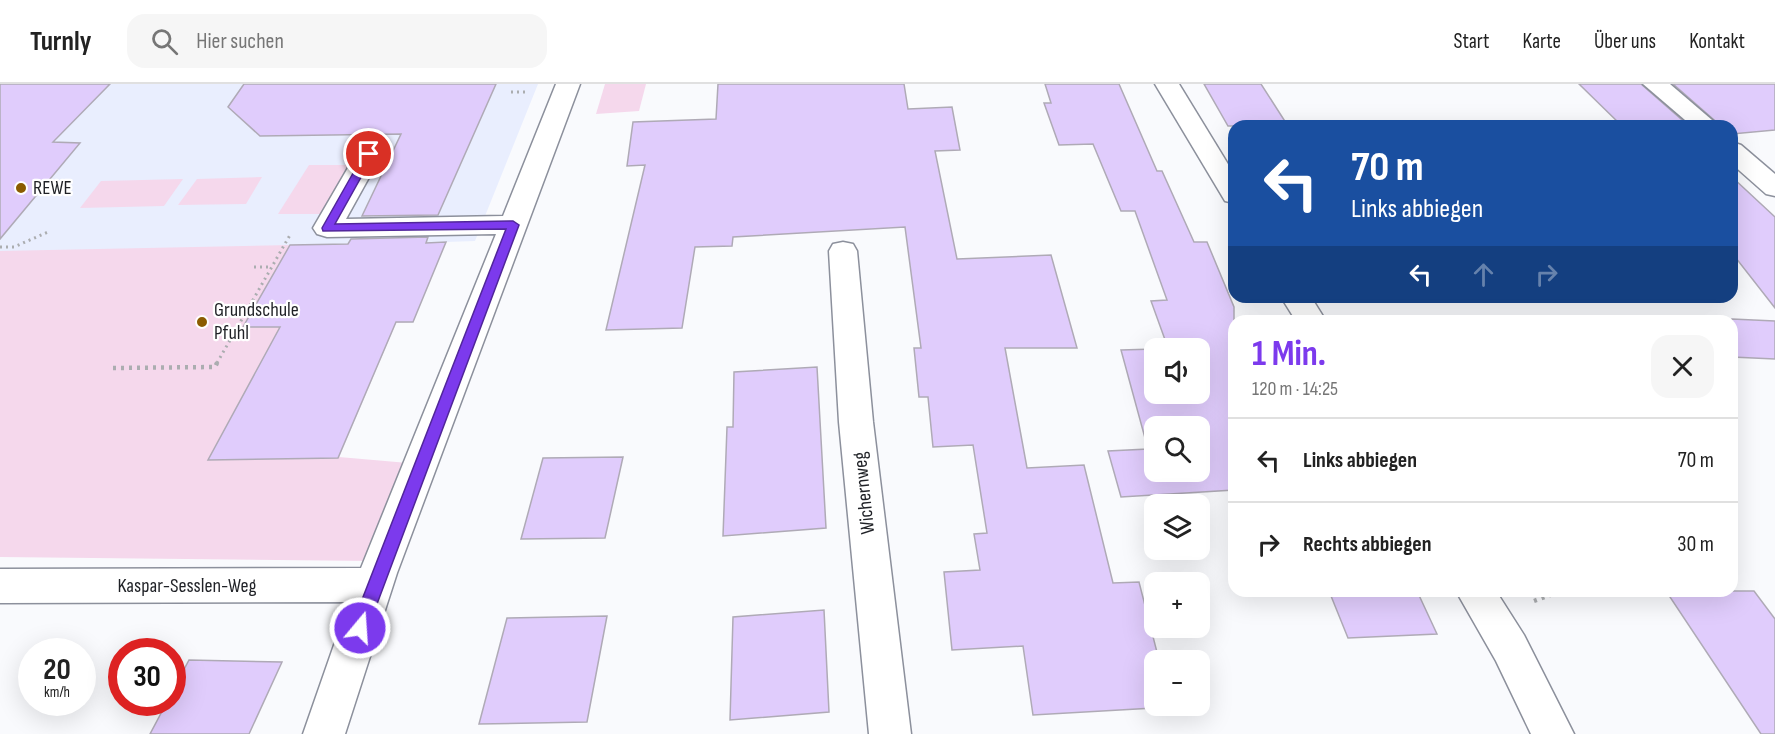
<!DOCTYPE html>
<html lang="de">
<meta charset="utf-8">
<style>
:root{--surface:#fff;--page:#f6f6f6;--text:#222;--muted:#767676;--line:#e0e0e0;--accent:#7c3aed}
body{margin:0;font-family:"Sofia Sans Condensed",sans-serif;background:var(--page);color:var(--text);height:100vh;display:flex;flex-direction:column;font-size:22px;white-space:nowrap}
*{box-sizing:border-box;margin:0}
p{font-size:20px;color:var(--muted)}
.icon{flex:none;width:33px;height:33px;fill:none;stroke:currentColor;stroke-width:2;stroke-linecap:round;stroke-linejoin:round}
.map{position:relative;flex:1;overflow:hidden}
.sheet{position:absolute;left:1228px;top:231px;width:510px;height:282px;display:flex;flex-direction:column;background:var(--surface);border-radius:18px;box-shadow:0 6px 24px #0002}
.sheet>*{flex:none}
.guide{position:absolute;left:1228px;top:36px;width:510px;height:183px;border-radius:18px;box-shadow:0 6px 24px #0002;background:#1a4fa0;color:#fff;overflow:hidden}
.buttons{position:absolute;left:1144px;top:254px;display:grid;gap:12px}
.buttons a{display:grid;place-items:center;width:66px;height:66px;border-radius:12px;background:var(--surface);box-shadow:0 6px 24px #0002;font-size:30px}
.speed{position:absolute;left:18px;top:554px;display:flex;gap:12px;font-size:30px;font-weight:700;text-align:center}
.speed>*{display:grid;place-content:center;width:78px;height:78px;border-radius:50%;background:var(--surface);box-shadow:0 6px 24px #0002;line-height:1}
.speed small{font-size:15px;font-weight:400}
.speed .limit{border:9px solid #d22;background:#fff;color:#111}
.pin{position:absolute;display:grid;place-items:center;width:51px;height:51px;color:#fff;margin:-26px;border:3px solid #fff;border-radius:50%;box-shadow:0 2px 6px #0007}
.me{position:absolute;width:66px;margin:-33px;rotate:18deg;stroke-linejoin:round;filter:drop-shadow(0 0 4px #0008)}
.turn{display:flex;align-items:center;gap:21px;height:126px;padding:0 24px;font-size:27px}
.turn .icon{width:78px;height:78px;stroke-width:2.5}
.turn b{display:block;font-size:42px;line-height:51px}
.lanes{display:flex;align-items:center;height:57px;padding:0 24px;background:#0003;justify-content:center;gap:30px;direction:ltr}
.lanes .off{opacity:.35}
.round{display:grid;place-items:center;flex:none;width:63px;height:63px;border-radius:18px;background:var(--page)}
.head{display:flex;align-items:center;justify-content:space-between;height:102px;padding:0 24px}
h1{font-size:36px;font-weight:700;line-height:45px;color:var(--accent)}
ul{padding:0;list-style:none}
li{display:flex;align-items:center;gap:18px;height:84px;padding:0 24px;border-top:2px solid var(--line)}
li div{flex:1}
li b{display:block;font-size:22px}
li em{font-style:normal}
header{display:flex;align-items:center;gap:36px;box-sizing:border-box;height:84px;padding:0 30px;background:var(--surface);border-bottom:2px solid var(--line)}
header strong{font-size:28px}
nav{display:flex;gap:33px;margin-inline-start:auto;font-size:21px}
.search{width:420px;height:54px;background:var(--page);display:flex;align-items:center;gap:15px;box-sizing:border-box;padding:0 21px;border-radius:18px;color:var(--muted);font-size:22px}
.map>svg:first-child{display:block}
.built{fill:#e9eefe}
.green{fill:#f5d8ec}
.building{fill:#e0ccfc;stroke:#afaab6;stroke-width:1.5;fill-rule:evenodd}
.lines{fill:none;stroke-linecap:round;stroke-linejoin:round}
.minor-casing{stroke:#8c909c;stroke-width:3}
.path-far1{stroke:#abadb0;stroke-width:3;stroke-dasharray:2 4;stroke-linecap:butt}
.path{stroke:#abadb0;stroke-width:4.5;stroke-dasharray:3 5;stroke-linecap:butt}
.minor{fill:#fff;fill-rule:evenodd}
.route{fill:#7c3aed;stroke:#51269a;stroke-width:1.5}
.poi-dot{fill:#8b5c01;stroke:#fff;stroke-width:2}
.labels{text-anchor:middle;dominant-baseline:central;stroke-width:4.5;stroke-linejoin:round;paint-order:stroke}
.poi-label{font-size:20px;fill:#1f2126;stroke:#fff;text-anchor:start}
.street-label{font-size:20px;fill:#1f2126;stroke:#fff}
</style>
<header>
<strong>Turnly</strong>
<div class="search"><svg class="icon" aria-label="search" viewBox="0 0 24 24"><circle cx="10" cy="10" r="6"/><path d="M15 15l6 6"/></svg>Hier suchen</div>
<nav><a>Start</a><a>Karte</a><a>Über uns</a><a>Kontakt</a></nav>
</header>
<div class="map">
<svg width="1775" height="650" viewBox="0 0 1775 650">
<rect width="100%" height="100%" fill="#f9fafd"/>
<path class="built" d="M0 0H538L475 157 446 158 413 238 396 239 339 374 0 473Z"/>
<g class="green">
<path d="M605 0H646L639 27 596 30Z"/>
<path d="M309 81H352L323 130H278Z"/>
<path d="M262 93 246 120 178 121 197 95Z"/>
<path d="M183 95 164 122 80 124 101 97Z"/>
<path d="M446 158 413 238 396 239 339 373 408 379 371 477 0 473V167Z"/>
</g>
<g class="building">
<path d="M0 0H110L53 58 80 59 0 155Z"/>
<path d="M244 0H496L438 131 362 132 401 50 260 52 228 23Z"/>
<path d="M718 0H904L908 25 952 23 960 66 935 67 957 175 1051 171 1077 264H1005L1027 384 1084 381 1113 499 1139 498 1159 576H1155V621H1170L1171 623 1033 631 1023 562 952 566 944 488 980 486 974 450 987 449 973 361 933 363 928 313H919L914 264H921L905 143 733 153 732 162 695 163 682 244 606 246 645 81 627 82 633 38 716 35Z"/>
<path d="M1045 0H1119L1157 87H1162L1194 158H1207L1234 223V406L1121 413 1108 367 1148 365 1121 266 1155 265V309H1200V264H1168L1151 217 1167 216 1135 127H1121L1093 60 1059 61 1044 19H1051ZM1155 342H1200V387H1155Z"/>
<path d="M1204 0H1261L1288 42H1228Z"/>
<path d="M1579 0H1641L1689 42H1622Z"/>
<path d="M1673 0H1775V46L1732 50V42H1721Z"/>
<path d="M1732 93 1775 133V224L1732 169Z"/>
<path d="M428 153 426 159 446 158 413 238H396L338 374 208 376 280 243H243L290 161 348 160 351 155Z"/>
<path d="M1732 235 1775 237V275L1732 273Z"/>
<path d="M817 283 826 444 723 452 727 343H733L734 288Z"/>
<path d="M623 373 605 454 521 455 543 374Z"/>
<path d="M1329 507H1417L1437 550 1348 554Z"/>
<path d="M1666 507H1754L1775 535V650H1761Z"/>
<path d="M824 526 829 628 730 636 733 533Z"/>
<path d="M607 532 587 638 479 640 507 534Z"/>
<path d="M189 576 282 578 249 650H150L167 618H172V608Z"/>
</g>
<g class="lines">
<defs>
<g id="minor">
<path d="M556 0H580L397 489 345 650H303L349 518 0 519V485L361 484 496 150 327 153 317 150 313 144 356 70 360 65 369 62 378 65 382 70 346 135 503 132Z"/>
<path d="M1155 0H1179L1234 90V119L1225 117Z"/>
<path d="M1643 0H1670L1719 42H1692Z"/>
<path d="M1732 58 1741 61 1775 90V112L1766 110 1732 80Z"/>
<path d="M843 158 853 160 857 167 873 338 911 650H869L839 338 829 167 833 160Z"/>
<path d="M1281 213H1311L1326 237H1296Z"/>
<path d="M1456 507H1496L1524 551 1574 650H1531L1496 577Z"/>
</g>
</defs>
<use href="#minor" class="minor-casing"/>
<g class="path-far1">
<path d="M511 8H525"/>
<path d="M0 163H14L48 148"/>
<path d="M254 183H271"/>
<path d="M217 279 290 151"/>
</g>
<g class="path">
<path d="M113 284 215 283 218 277"/>
<path d="M1534 517 1561 507"/>
</g>
<use href="#minor" class="minor"/>
</g>
<path class="route" d="M365 68 374 70 335 140 513 137 519 141 368 544 365 549 360 551 354 549 351 544 506 145 323 147 322 144Z"/>
<g class="poi-dot">
<circle cx="21" cy="104" r="6"/>
<circle cx="202" cy="238" r="6"/>
</g>
<g class="labels">
<g class="poi-label">
<text x="33" y="104">REWE</text>
<text x="214" y="226">Grundschule<tspan x="214" dy="23">Pfuhl</tspan></text>
</g>
<g class="street-label">
<text transform="translate(864 409) rotate(-96)">Wichernweg</text>
<text x="187" y="502">Kaspar-Sesslen-Weg</text>
</g>
</g>
</svg>
<div class="buttons">
<a><svg class="icon" aria-label="sound" viewBox="0 0 24 24"><path d="M4 9h4l5-4v14l-5-4H4zM17 9q2 3 0 6"/></svg></a>
<a><svg class="icon" aria-label="search" viewBox="0 0 24 24"><circle cx="10" cy="10" r="6"/><path d="M15 15l6 6"/></svg></a>
<a><svg class="icon" aria-label="layers" viewBox="0 0 24 24"><path d="M12 4l9 5-9 5-9-5zM3 14l9 5 9-5"/></svg></a>
<a>+</a>
<a>−</a>
</div>
<div class="speed"><div>20<small>km/h</small></div><div class="limit">30</div></div>
<div class="pin" style="left:369px;top:70px;background:#d93025"><svg class="icon" aria-label="arrive" viewBox="0 0 24 24"><path d="M6 21V4h12l-3 4 3 4H6"/></svg></div>
<svg class="me" style="left:360px;top:544px" viewBox="-20 -20 40 40"><circle r="17" fill="#7c3aed" stroke="#fff" stroke-width="3"/><path d="M0-11L8 9 0 5-8 9z" fill="#fff"/></svg>
<div class="guide">
<div class="turn"><svg class="icon" aria-label="left" viewBox="0 0 24 24"><path d="M17 20v-9H6M10 6l-5 5 5 5"/></svg><div><b>70 m</b>Links abbiegen</div></div>
<div class="lanes"><svg class="icon" aria-label="left" viewBox="0 0 24 24"><path d="M17 20v-9H6M10 6l-5 5 5 5"/></svg><svg class="icon off" aria-label="ahead" viewBox="0 0 24 24"><path d="M12 20V5M6 11l6-6 6 6"/></svg><svg class="icon off" aria-label="right" viewBox="0 0 24 24"><path d="M7 20v-9h11M14 6l5 5-5 5"/></svg></div>
</div>
<section class="sheet">
<div class="head"><div><h1>1 Min.</h1><p>120 m · 14:25</p></div><a class="round"><svg class="icon" aria-label="close" viewBox="0 0 24 24"><path d="M6 6l12 12M18 6L6 18"/></svg></a></div>
<ul>
<li><svg class="icon" aria-label="left" viewBox="0 0 24 24"><path d="M17 20v-9H6M10 6l-5 5 5 5"/></svg><div><b>Links abbiegen</b></div><em>70 m</em></li>
<li><svg class="icon" aria-label="right" viewBox="0 0 24 24"><path d="M7 20v-9h11M14 6l5 5-5 5"/></svg><div><b>Rechts abbiegen</b></div><em>30 m</em></li>
</ul>
</section>
</div>
